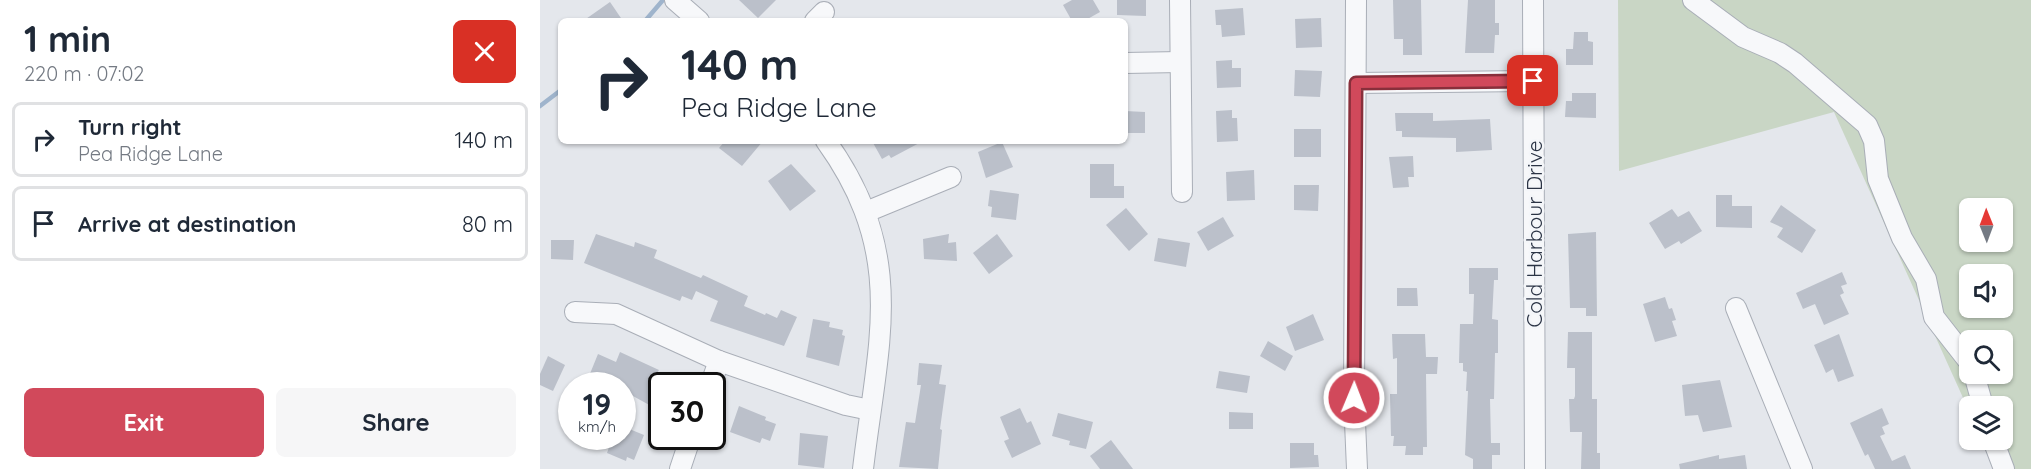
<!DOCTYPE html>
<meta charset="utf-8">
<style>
:root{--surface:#fff;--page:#f6f6f7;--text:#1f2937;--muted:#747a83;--line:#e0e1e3;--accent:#d1495b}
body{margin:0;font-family:Quicksand,sans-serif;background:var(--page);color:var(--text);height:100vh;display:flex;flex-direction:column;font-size:22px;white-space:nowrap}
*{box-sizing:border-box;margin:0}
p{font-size:20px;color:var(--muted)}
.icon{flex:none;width:33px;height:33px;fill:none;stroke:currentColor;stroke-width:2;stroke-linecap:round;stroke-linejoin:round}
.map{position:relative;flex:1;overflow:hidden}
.details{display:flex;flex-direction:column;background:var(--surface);width:540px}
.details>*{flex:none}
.top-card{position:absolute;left:18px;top:18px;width:570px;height:126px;border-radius:9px;box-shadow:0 2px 4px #0004;background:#fff;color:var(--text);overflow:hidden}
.needle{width:39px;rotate:359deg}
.buttons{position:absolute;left:1419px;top:198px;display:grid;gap:12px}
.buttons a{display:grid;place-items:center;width:54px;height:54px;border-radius:9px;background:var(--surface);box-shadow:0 2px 4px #0004;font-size:30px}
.speed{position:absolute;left:18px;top:372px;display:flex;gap:12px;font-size:30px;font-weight:700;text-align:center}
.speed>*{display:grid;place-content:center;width:78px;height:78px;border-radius:50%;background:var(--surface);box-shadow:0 2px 4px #0004;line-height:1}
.speed small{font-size:15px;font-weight:400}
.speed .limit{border:3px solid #111;border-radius:9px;background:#fff;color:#111}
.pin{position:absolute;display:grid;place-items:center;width:51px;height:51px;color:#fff;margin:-26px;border-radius:12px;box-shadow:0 3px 9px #0006}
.me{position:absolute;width:66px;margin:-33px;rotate:1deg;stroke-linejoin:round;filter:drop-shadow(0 0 4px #0008)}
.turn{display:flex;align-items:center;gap:21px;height:126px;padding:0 24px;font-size:27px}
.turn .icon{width:78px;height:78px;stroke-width:2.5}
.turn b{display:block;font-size:42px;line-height:51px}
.round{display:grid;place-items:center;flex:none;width:63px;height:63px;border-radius:9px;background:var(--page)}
.head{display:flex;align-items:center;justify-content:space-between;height:102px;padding:0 24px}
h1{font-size:36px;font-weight:700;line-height:45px}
.primary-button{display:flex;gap:12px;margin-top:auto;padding:12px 24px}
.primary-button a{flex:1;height:69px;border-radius:9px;background:var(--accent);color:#fff;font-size:24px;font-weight:700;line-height:69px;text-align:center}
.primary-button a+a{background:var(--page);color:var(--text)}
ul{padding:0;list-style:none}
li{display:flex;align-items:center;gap:18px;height:75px;margin:0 12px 9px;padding:0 12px;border:3px solid var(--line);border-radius:9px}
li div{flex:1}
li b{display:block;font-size:22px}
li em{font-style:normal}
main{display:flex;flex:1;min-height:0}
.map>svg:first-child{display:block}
.green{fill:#c9d6c5;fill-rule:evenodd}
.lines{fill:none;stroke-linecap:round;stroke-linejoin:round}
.stream{stroke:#9fb4cc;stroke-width:4.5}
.building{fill:#bbc0ca}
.minor-casing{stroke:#a9aeb7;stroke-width:22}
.minor{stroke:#f7f8fa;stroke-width:20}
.route-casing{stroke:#882f3b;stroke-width:15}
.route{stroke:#d1495b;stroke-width:10}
.labels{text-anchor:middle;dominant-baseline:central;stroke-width:5;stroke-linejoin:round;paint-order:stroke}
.street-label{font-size:21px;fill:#2b3445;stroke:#f4f6f9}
</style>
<main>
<section class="details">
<div class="head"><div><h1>1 min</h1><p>220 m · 07:02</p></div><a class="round" style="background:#d93025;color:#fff"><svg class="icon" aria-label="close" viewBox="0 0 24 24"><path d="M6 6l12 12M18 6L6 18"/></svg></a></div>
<ul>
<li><svg class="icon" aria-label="right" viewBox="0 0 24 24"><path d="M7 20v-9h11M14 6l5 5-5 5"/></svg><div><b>Turn right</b><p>Pea Ridge Lane</p></div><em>140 m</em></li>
<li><svg class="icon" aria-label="arrive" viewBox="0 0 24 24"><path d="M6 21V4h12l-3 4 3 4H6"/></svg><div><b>Arrive at destination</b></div><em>80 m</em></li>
</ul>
<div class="primary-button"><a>Exit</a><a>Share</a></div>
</section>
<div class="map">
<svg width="1491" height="469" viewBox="0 0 1491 469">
<rect width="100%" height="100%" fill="#e4e7ec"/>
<path class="green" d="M1078 0H1491V469H1456L1443 440H1462V406H1430L1429 411 1294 112 1079 171ZM1430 208H1462V242H1430ZM1430 274H1462V308H1430ZM1430 340H1462V374H1430Z"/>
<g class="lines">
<g class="stream">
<path d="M105 21 123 0"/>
<path d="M0 106 21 90"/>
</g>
</g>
<g class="building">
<path d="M199 0H236L218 18Z"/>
<path d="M532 0H553L560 12 544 21H532L523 5Z"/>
<path d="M577 0H606V16L577 15Z"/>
<path d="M853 0H881L882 55H863V39H854Z"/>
<path d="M928 0H955V23H959V35H955L954 53H925Z"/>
<path d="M70 2 83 21H43Z"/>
<path d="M703 8 705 35 682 37 681 25H676L675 10Z"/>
<path d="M781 18 782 47 756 48 755 19Z"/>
<path d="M1034 32H1048V41L1053 42V65H1026V49H1033Z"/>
<path d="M692 60V68H701V87L677 88 676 61Z"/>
<path d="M755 70 782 71 780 97 754 96Z"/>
<path d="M1032 93H1056V118L1025 117 1026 101H1032Z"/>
<path d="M692 110V118H697L698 141 677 142 676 111Z"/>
<path d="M585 111 605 112V133H585Z"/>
<path d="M855 113H893V121L950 119 952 150 916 152V138L862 137V131H856Z"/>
<rect x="754" y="129" width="27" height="28"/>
<path d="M185 141H223L202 166 179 148Z"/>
<path d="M332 141H383L351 158 349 155 342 159Z"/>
<path d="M462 142 473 167 446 178 438 152Z"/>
<path d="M873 156 874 177H868L869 187 853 188 849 157Z"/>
<path d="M251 164 276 191 250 211 228 181Z"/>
<path d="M550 164H574V186H584V198H550Z"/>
<path d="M714 170 715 200 687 201 686 172Z"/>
<path d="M754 185H779L778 211 754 210Z"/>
<path d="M450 190 479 194 476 220 451 217 452 207 448 206Z"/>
<path d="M1176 195H1192V206H1212V228L1176 227Z"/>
<path d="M1241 205 1276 230 1262 253 1237 237 1243 228 1230 222Z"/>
<path d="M586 208 608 234 589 251 566 225Z"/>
<path d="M1132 209 1138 217 1149 211 1162 231 1141 244 1139 241 1125 249 1109 223Z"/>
<path d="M683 217 694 236 668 251 657 232Z"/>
<path d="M1056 232 1057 316H1046V308H1030L1028 234Z"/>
<path d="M56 234 94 247 95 242 117 250 114 258 161 278 163 275 208 296 204 306 225 315 226 313 237 318 241 310 257 317 244 346 170 321 178 301 156 291 152 300 142 296 140 301 44 263Z"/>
<path d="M409 234 408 243 416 242 417 261 384 259 383 239Z"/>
<path d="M457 234 473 256 449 274 433 253Z"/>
<path d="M618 238 650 243 646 267 614 261Z"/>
<path d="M11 240H34L33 260 11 259Z"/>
<path d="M929 268H958V280H954L952 319 958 320V353H955L954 399H950L951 443H960V455H952V469H933V459L925 455 928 391H926L927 372 923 371V363H919L920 324H933L934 294H929Z"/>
<path d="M1302 272 1307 284 1301 286 1304 293 1300 295 1309 314 1284 325 1275 304 1263 309 1256 293Z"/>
<path d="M857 288H877L878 306H857Z"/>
<path d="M1125 297 1129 309 1132 308 1136 320 1132 321 1137 336 1115 342 1103 304Z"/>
<path d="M773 314 784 340 755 351 746 327Z"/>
<path d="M273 319 290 322 289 327 303 330 302 335 305 336 299 366 266 357Z"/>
<path d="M1028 332H1052V399H1057V453H1060V469H1041L1042 432H1030L1029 399H1034L1035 396V368H1027Z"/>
<path d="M852 334H885L886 357H898L897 374H886L887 447H883V455H865L866 446H853L854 436H851L850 394H857V358L853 359Z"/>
<path d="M1299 334 1314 376 1298 382 1293 369 1286 373 1274 345Z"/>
<path d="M728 341 753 356 745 371 720 356Z"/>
<path d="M80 352 119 370 117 373 127 378 122 386V409L114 404 113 407 82 390V386H58L47 381 58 354 76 362Z"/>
<path d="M8 356 25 365 13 391 0 385V374Z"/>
<path d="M379 363 402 365 399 384 406 385 400 429 402 430 398 469 359 467 366 422 375 423 381 385H377Z"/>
<path d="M679 371 710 376 707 393 676 388Z"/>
<path d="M1180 380 1192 427 1163 432 1158 415 1145 416 1142 385Z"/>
<path d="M199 406 226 417 225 420 236 424 230 441 222 438 220 443 190 432Z"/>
<path d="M480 408 487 423 491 421 501 444 472 458 464 441 469 439 460 417Z"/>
<path d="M1342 408 1349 424 1342 427 1345 434 1340 436 1352 461 1365 455 1371 469H1335L1328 454 1325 456 1310 423Z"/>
<path d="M689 412 713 413V429H689Z"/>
<path d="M518 413 553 422 546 449 529 445 530 441 512 436Z"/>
<path d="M82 426 104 435 94 460 87 457 86 461 67 453 73 436H82Z"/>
<path d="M260 433 288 436 284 468 258 465Z"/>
<path d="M571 440 593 469H560L550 456Z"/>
<path d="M750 443H774V455H778L779 467 750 468Z"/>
<path d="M1179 455V459L1205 455 1207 469H1140L1139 464Z"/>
</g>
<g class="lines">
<defs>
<g id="minor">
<path d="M135 0 159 21"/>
<path d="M640 0 642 192"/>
<path d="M816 0 814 398 817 469"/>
<path d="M993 0 995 469"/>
<path d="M1153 0 1203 37 1240 53 1255 63 1327 125 1334 141 1338 179 1362 238 1386 279 1394 317 1430 363"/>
<path d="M275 21 284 12"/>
<path d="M585 63 640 62"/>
<path d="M817 83 993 81"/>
<path d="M286 141C368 255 338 341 323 469"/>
<path d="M326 212 411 177"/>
<path d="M1196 308 1262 469"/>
<path d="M35 312 76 314 179 361 306 405 330 410"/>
<path d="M1434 374 1443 406"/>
<path d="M170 386 179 361"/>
<path d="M1453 440 1464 469"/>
<path d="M140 469 151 436"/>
</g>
</defs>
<use href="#minor" class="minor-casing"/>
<use href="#minor" class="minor"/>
</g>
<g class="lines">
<defs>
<path id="route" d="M814 398 816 83 993 81"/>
</defs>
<use href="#route" class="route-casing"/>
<use href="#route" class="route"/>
</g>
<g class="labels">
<g class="street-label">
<text transform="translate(994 234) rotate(-90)">Cold Harbour Drive</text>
</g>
</g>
</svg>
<div class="buttons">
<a><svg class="needle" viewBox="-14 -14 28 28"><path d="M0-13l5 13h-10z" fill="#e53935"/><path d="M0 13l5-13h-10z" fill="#747a83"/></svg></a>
<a><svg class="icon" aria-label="sound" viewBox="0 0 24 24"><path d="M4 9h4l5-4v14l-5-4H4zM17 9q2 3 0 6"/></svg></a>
<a><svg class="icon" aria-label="search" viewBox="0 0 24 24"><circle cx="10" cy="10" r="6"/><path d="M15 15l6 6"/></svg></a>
<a><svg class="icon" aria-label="layers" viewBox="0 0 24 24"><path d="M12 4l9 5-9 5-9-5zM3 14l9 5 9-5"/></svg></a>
</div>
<div class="speed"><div>19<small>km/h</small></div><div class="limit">30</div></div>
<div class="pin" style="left:993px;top:81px;background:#d93025"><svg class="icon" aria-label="arrive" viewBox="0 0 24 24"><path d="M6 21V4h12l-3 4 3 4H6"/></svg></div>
<svg class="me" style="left:814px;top:398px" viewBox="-20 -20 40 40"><circle r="17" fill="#d1495b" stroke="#fff" stroke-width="3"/><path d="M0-11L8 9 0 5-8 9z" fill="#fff"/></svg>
<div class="top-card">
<div class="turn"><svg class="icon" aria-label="right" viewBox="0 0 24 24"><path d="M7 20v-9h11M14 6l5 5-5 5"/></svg><div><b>140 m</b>Pea Ridge Lane</div></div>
</div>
</div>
</main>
